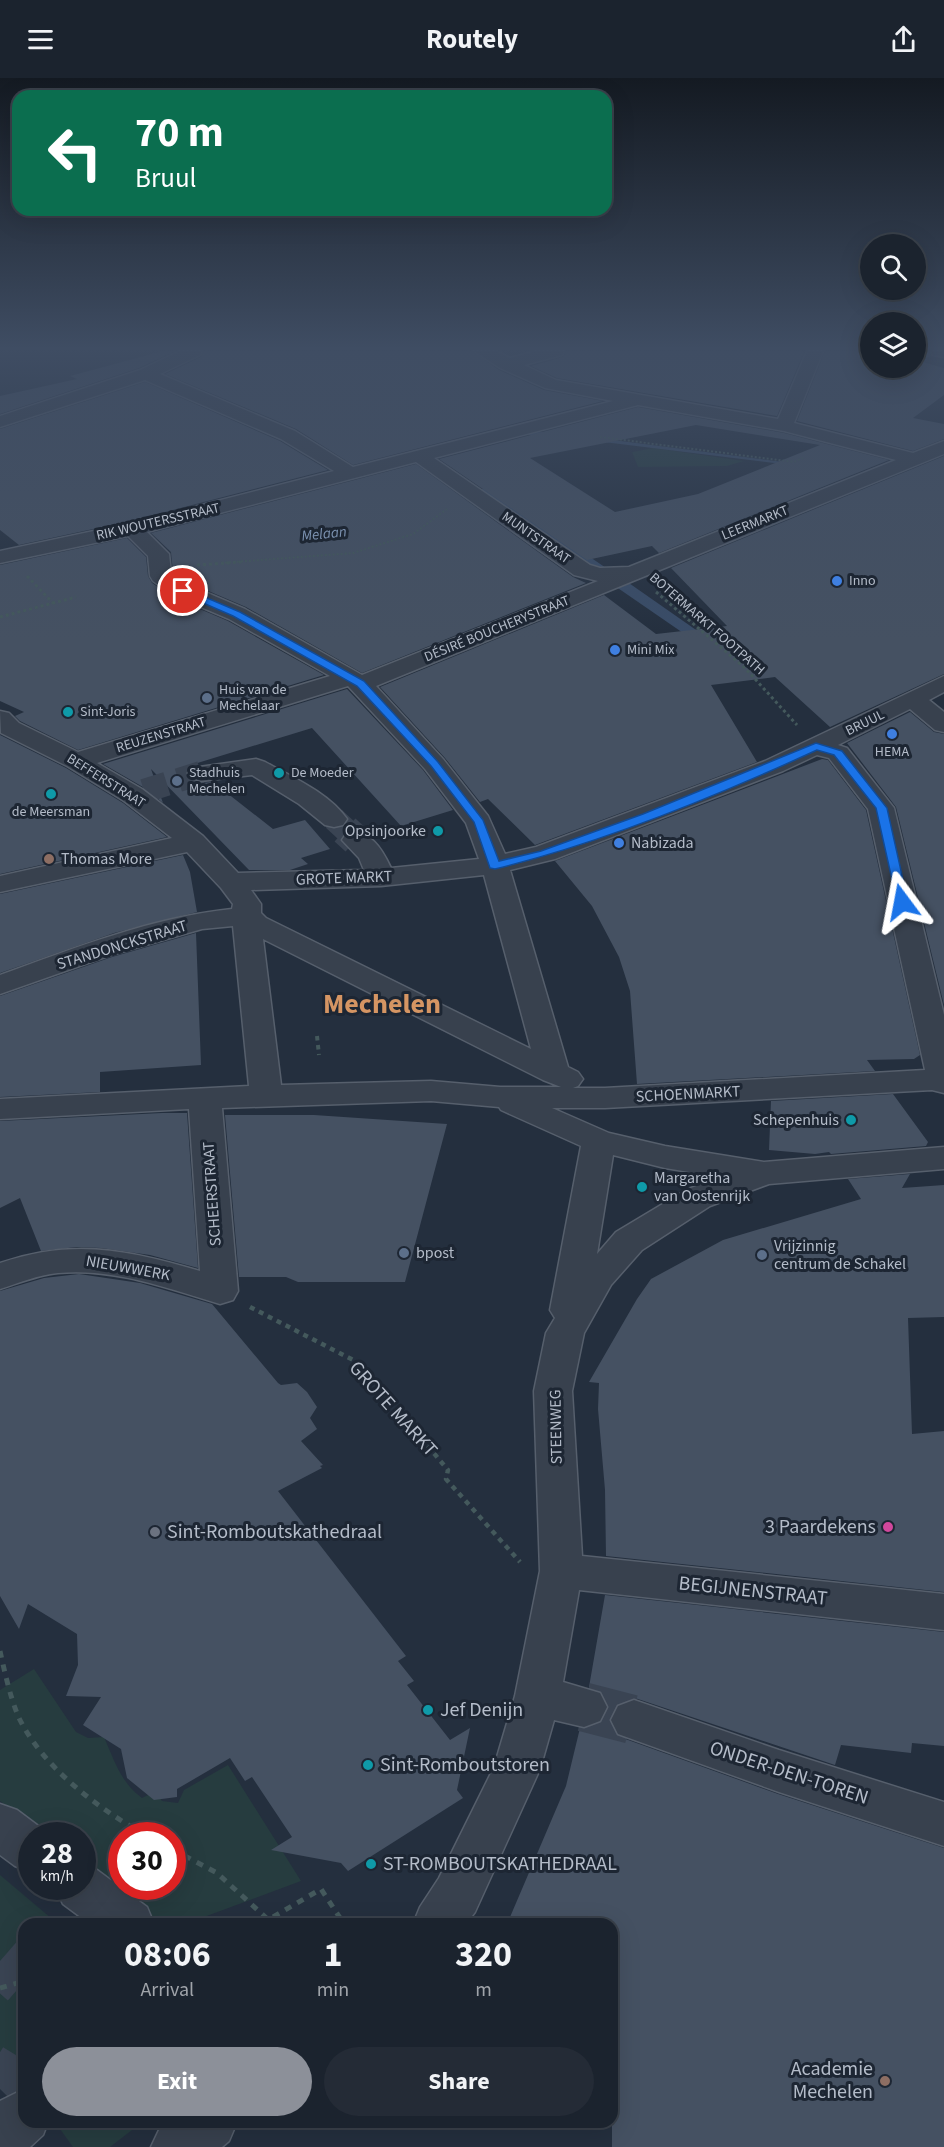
<!DOCTYPE html>
<meta charset="utf-8">
<style>
:root{--surface:#1b232e;--page:#242b36;--text:#f1f3f6;--muted:#a0a4aa;--line:#39404a;--accent:#8c9099}
body{margin:0;font-family:"Source Sans 3",sans-serif;background:var(--page);color:var(--text);height:100vh;display:flex;flex-direction:column;font-size:22px;white-space:nowrap}
*{box-sizing:border-box;margin:0}
p{font-size:20px;color:var(--muted)}
.icon{flex:none;width:33px;height:33px;fill:none;stroke:currentColor;stroke-width:2;stroke-linecap:round;stroke-linejoin:round}
.map{position:relative;flex:1;overflow:hidden}
.drawer{position:absolute;left:18px;top:1840px;width:600px;height:210px;display:flex;flex-direction:column;background:var(--surface);border-radius:18px;box-shadow:0 6px 24px #0002,0 0 0 2px var(--line)}
.drawer>*{flex:none}
.banner{position:absolute;left:12px;top:12px;width:600px;height:126px;border-radius:18px;box-shadow:0 6px 24px #0002,0 0 0 2px var(--line);background:#0b6e4f;color:#fff;overflow:hidden}
.controls{position:absolute;left:860px;top:156px;display:grid;gap:12px}
.controls a{display:grid;place-items:center;width:66px;height:66px;border-radius:50%;background:var(--surface);box-shadow:0 6px 24px #0002,0 0 0 2px var(--line);font-size:30px}
.speed{position:absolute;left:18px;top:1744px;display:flex;gap:12px;font-size:30px;font-weight:700;text-align:center}
.speed>*{display:grid;place-content:center;width:78px;height:78px;border-radius:50%;background:var(--surface);box-shadow:0 6px 24px #0002,0 0 0 2px var(--line);line-height:1}
.speed small{font-size:15px;font-weight:400}
.speed .limit{border:9px solid #d22;background:#fff;color:#111}
.pin{position:absolute;display:grid;place-items:center;width:51px;height:51px;color:#fff;margin:-26px;border:3px solid #fff;border-radius:50%;box-shadow:0 2px 6px #0007}
.me{position:absolute;width:66px;margin:-33px;rotate:347deg;stroke-linejoin:round;filter:drop-shadow(0 0 4px #0008)}
.turn{display:flex;align-items:center;gap:21px;height:126px;padding:0 24px;font-size:27px}
.turn .icon{width:78px;height:78px;stroke-width:2.5}
.turn b{display:block;font-size:42px;line-height:51px}
.eta{display:flex;justify-content:space-evenly;align-items:center;height:102px;text-align:center}
.eta b{font-size:36px;font-weight:700;line-height:42px}
.button{display:flex;gap:12px;margin-top:auto;padding:12px 24px}
.button a{flex:1;height:69px;border-radius:36px;background:var(--accent);color:#fff;font-size:24px;font-weight:700;line-height:69px;text-align:center}
.button a+a{background:var(--page);color:var(--text)}
header{display:flex;justify-content:space-between;align-items:center;height:78px;padding:0 24px;background:var(--surface);font-size:27px;font-weight:700}
.map>svg:first-child{display:block}
.green{fill:#263c3f;fill-rule:evenodd}
.water{fill:#394c67}
.building{fill:#455162;fill-rule:evenodd}
.lines{fill:none;stroke-linecap:round;stroke-linejoin:round}
.minor-tunnel-far2{stroke:#3a4453;stroke-width:24;stroke-dasharray:24 12;stroke-linecap:butt}
.minor-tunnel-far1{stroke:#3a4453;stroke-width:31;stroke-dasharray:31 15;stroke-linecap:butt}
.minor-tunnel{stroke:#3a4453;stroke-width:49;stroke-dasharray:49 25;stroke-linecap:butt}
.minor-casing{stroke:#565f6c;stroke-width:3}
.path-far4{stroke:#44595c;stroke-width:2;stroke-dasharray:2 2;stroke-linecap:butt}
.path-far3{stroke:#44595c;stroke-width:3;stroke-dasharray:3 3;stroke-linecap:butt}
.path-far2{stroke:#44595c;stroke-width:4;stroke-dasharray:4.5 4.5;stroke-linecap:butt}
.path-far1{stroke:#44595c;stroke-width:4.5;stroke-dasharray:5 5;stroke-linecap:butt}
.path{stroke:#44595c;stroke-width:5;stroke-dasharray:7 7;stroke-linecap:butt}
.minor{fill:#38414e;fill-rule:evenodd}
.route{fill:#1a73e8;stroke:#114b97;stroke-width:1.5}
.shop-dot{fill:#3f7fe0;stroke:#1d2633;stroke-width:2}
.service-dot{fill:#5c6f8a;stroke:#1d2633;stroke-width:2}
.culture-dot{fill:#0f9aa8;stroke:#1d2633;stroke-width:2}
.education-dot{fill:#8d6e63;stroke:#1d2633;stroke-width:2}
.hotel-dot{fill:#d1479c;stroke:#1d2633;stroke-width:2}
.worship-dot{fill:#6b7280;stroke:#1d2633;stroke-width:2}
.labels{text-anchor:middle;dominant-baseline:central;stroke-width:6;stroke-linejoin:round;paint-order:stroke}
.far-street-label{font-size:14px;fill:#b4bcc9;stroke:#1d2633}
.far-poi-label{font-size:14px;fill:#b4bcc9;stroke:#1d2633;text-anchor:start}
.far-water-label{font-size:15px;font-style:italic;fill:#7c92b1;stroke:#1d2633}
.poi-label{font-size:16px;fill:#b4bcc9;stroke:#1d2633;text-anchor:start}
.street-label{font-size:16px;fill:#b4bcc9;stroke:#1d2633}
.near-street-label{font-size:20px;fill:#b4bcc9;stroke:#1d2633}
.near-poi-label{font-size:20px;fill:#b4bcc9;stroke:#1d2633;text-anchor:start}
.town-label{font-size:28px;font-weight:bold;fill:#d59563;stroke:#1d2633}
</style>
<header><svg class="icon" aria-label="menu" viewBox="0 0 24 24"><path d="M4 6h16M4 12h16M4 18h16"/></svg>Routely<svg class="icon" aria-label="share" viewBox="0 0 24 24"><path d="M12 15V3M7 8l5-5 5 5M5 13v7h14v-7"/></svg></header>
<div class="map">
<svg width="944" height="2069" viewBox="0 0 944 2069">
<rect width="100%" height="100%" fill="#242f3e"/>
<g class="green">
<path d="M653 370 744 383 727 388 638 389 632 374Z"/>
<path d="M34 1591 76 1654 88 1660 104 1659C114 1682 121 1705 142 1720L152 1715 157 1716 162 1723 178 1725 184 1712 228 1687 301 1803 185 1846H163L83 1786 82 1758H46L0 1723V1612ZM122 1758H172V1809H122Z"/>
<path d="M0 1797 58 1846H24V1977L0 1997Z"/>
<path d="M55 2044H141V2045L110 2069H73Z"/>
</g>
<g class="water">
<path d="M537 354 559 355 799 386H782L555 358 527 357Z"/>
<path d="M489 410 609 492 589 489 477 412Z"/>
<path d="M626 503 699 554 686 557 612 506Z"/>
</g>
<g class="building">
<path d="M163 273H175L139 290 0 336V318L77 301 70 298Z"/>
<path d="M204 273H472L499 292 544 312 603 323 353 387 296 351 165 296 201 279Z"/>
<path d="M566 273H801L804 274 777 338 557 300 531 288 563 279Z"/>
<path d="M825 273H870V290H915V273H929L931 278 919 283 944 290V317L913 340 944 346V361L913 373 797 343Z"/>
<path d="M145 304 280 363 328 392 130 443 19 467 0 452V351Z"/>
<path d="M638 329 784 355 889 382 659 475 652 468 587 482 439 381ZM696 347 820 367 698 416 615 434 530 380Z"/>
<path d="M944 378V596L830 649 775 599 711 607 757 684 535 767 488 721 480 724 445 680 380 609 604 517 656 556 727 548 671 490Z"/>
<path d="M416 386 573 499 586 505 362 595 246 529 192 506 173 494 171 474 151 455Z"/>
<path d="M127 460 146 479 148 498 152 505 174 520 228 543 324 597 78 672 20 643 15 638 24 634 0 623V487Z"/>
<path d="M347 611 423 692 453 732 401 748 312 650 191 687 186 695 191 702 201 705 213 704 273 751 305 742 330 771 301 780 308 786 290 792H249L151 691 163 725 143 709 103 686Z"/>
<path d="M910 634 934 654 944 656V927L896 729 847 665Z"/>
<path d="M0 657 66 690 123 725 167 759 0 796Z"/>
<path d="M822 681 828 682 866 732 920 977 914 981 867 982 875 993 637 1006 630 913 619 879 592 828 555 783Z"/>
<path d="M183 777 190 794 197 834 114 855 0 895V816Z"/>
<path d="M196 855 201 987 100 994V1014L0 1019V918L112 879Z"/>
<path d="M893 1016 928 1064 926 1068 831 1076 829 1074 815 1076 769 1072 771 1023Z"/>
<path d="M162 1035H187L198 1190 150 1177 101 1170 77 1169 41 1173 20 1120 0 1130V1043Z"/>
<path d="M225 1037H314L447 1046 405 1204H298L286 1199H239Z"/>
<path d="M910 1096 902 1110 944 1107V1239L908 1240 912 1356 944 1353V1514L606 1478 605 1412 598 1331 599 1305 589 1304 637 1221 651 1201 723 1162 861 1121 848 1101Z"/>
<path d="M79 1196 140 1205 212 1226 278 1305 281 1307 297 1305 307 1314 317 1329 310 1340 317 1351 301 1363 323 1387 320 1388 322 1390 278 1413 406 1578 398 1583 414 1603 407 1607 450 1662 470 1650 457 1712 463 1720 348 1793 341 1785 271 1772 292 1759 252 1699 245 1703 230 1680 177 1711V1719L154 1722 127 1700 121 1671 83 1647 101 1619 66 1618 78 1587 77 1556 28 1526 19 1551 0 1518V1213L44 1200Z"/>
<path d="M605 1517 944 1554V1668L912 1665 911 1675 841 1667 835 1687 635 1620 617 1626 609 1641 617 1658 778 1716 944 1770V2069H612V1846H507L566 1708 580 1650 601 1645 609 1630 602 1614 589 1609Z"/>
</g>
<g class="lines">
<g class="minor-tunnel-far2">
<path d="M144 713 201 695"/>
<path d="M334 741 347 753"/>
</g>
<path class="minor-tunnel-far1" d="M345 752 356 762"/>
<g class="minor-tunnel">
<path d="M584 1629 634 1642"/>
<path d="M0 1883 24 1904"/>
<path d="M0 2011 16 1995 24 1982"/>
</g>
<defs>
<g id="minor">
<path d="M180 273H202L200 277 160 296 295 353 353 389 613 323 545 310 500 290 474 273H496L510 280 536 273H564L562 277 524 287 556 302 778 341 807 273H823L794 345 913 375 944 363V376L376 608 443 681 488 738 505 776 536 769 765 683 944 598V614L929 622 944 634V654L935 652 910 631 838 667 847 670 894 730 944 937V1015L932 1012 605 1030H552L609 1055 665 1068 764 1084 944 1069V1091L769 1106 710 1128 642 1172 611 1207 584 1255 572 1313 582 1478 944 1516V1552L579 1512 563 1604 600 1615 607 1629 600 1643 584 1649 554 1642 540 1691 475 1834 466 1846H413L420 1829 439 1800 494 1689 515 1618 540 1493 534 1313 546 1255 555 1240 550 1232 581 1068 501 1032 499 1029 431 1023 222 1030 238 1213 233 1222 220 1226C166 1210 115 1190 58 1195 38 1197 19 1205 0 1211V1185C73 1160 129 1172 200 1193L189 1031 0 1041V1021L249 1008 233 848 202 851 111 877 0 916V897C75 870 153 839 232 831L233 826 221 810 187 774 0 814V798L172 760 124 723 67 688 1 655 0 633 9 635 19 645 78 674 330 598 229 541 175 518 153 503 150 498 148 478 128 458 0 485V473L131 445 334 393 281 361 145 302 0 349V338L140 292ZM638 327 784 353 896 382 629 489 600 490 590 487 434 380ZM416 384 574 497 598 503 362 597 245 531 191 508 171 495 169 476 147 454ZM348 608 425 691 466 745 479 781 391 790C382 771 370 750 346 756L342 762 359 780 364 792 238 795 203 758 142 711 97 685ZM817 677 829 680 868 731 925 992 605 1010H573L578 1008 583 1001 578 994 568 989 510 792 555 781 783 693ZM484 797 531 971 266 840 261 835V826L251 812 381 808ZM263 861 543 1002 561 1009H500L431 1003 281 1007ZM613 1077 665 1090 720 1099 686 1112 616 1154 597 1176Z"/>
<path d="M931 273H944V279L933 277Z"/>
<path d="M256 681 265 684C292 699 329 715 347 741L343 747 334 749 325 747 299 726 252 697 201 703 192 700 188 695 192 690Z"/>
<path d="M634 1622 779 1672 944 1724V1768L779 1714 618 1656 611 1642 618 1628Z"/>
<path d="M0 1726 17 1732 49 1756 50 1758H32V1794L15 1788 0 1777Z"/>
<path d="M82 1787 97 1792 147 1829 154 1846H90L63 1826 55 1809H82Z"/>
<path d="M24 2011V2044H48L43 2057 30 2069H0V2023Z"/>
<path d="M166 2044H237L229 2063 222 2069H151L160 2050Z"/>
</g>
</defs>
<use href="#minor" class="minor-casing"/>
<g class="path-far4">
<path d="M600 359 794 384 803 380"/>
<path d="M221 485 353 475 413 456 447 431"/>
</g>
<g class="path-far3">
<path d="M197 487 241 484"/>
<path d="M27 498 53 525"/>
<path d="M656 514 745 590 797 647"/>
<path d="M0 539 76 519"/>
</g>
<path class="path-far2" d="M317 958 319 977"/>
<path class="path-far1" d="M250 1229 357 1284 448 1392 446 1401 520 1484"/>
<g class="path">
<path d="M0 1573C5 1595 10 1619 19 1640 44 1691 99 1731 147 1758"/>
<path d="M172 1771 217 1795 273 1846"/>
<path d="M261 1846 321 1811 344 1846"/>
<path d="M0 1910 24 1903"/>
</g>
<use href="#minor" class="minor"/>
</g>
<linearGradient id="sky" x2="0" y2="1"><stop stop-color="#141a22"/><stop offset="0.48" stop-color="#3f4d63"/><stop offset="1" stop-color="#3f4d63" stop-opacity="0"/></linearGradient>
<rect width="944" height="563" fill="url(#sky)"/>
<path class="route" d="M180 511H186L240 534 364 603 438 684 483 742 499 783 541 773 643 736 816 665 842 673 887 730 908 824 902 827 897 824 876 730 834 677 817 672C717 718 602 765 495 791L490 790 474 744 431 688 357 608 233 538 180 515Z"/>
<g class="shop-dot">
<circle cx="837" cy="503" r="6"/>
<circle cx="615" cy="572" r="6"/>
<circle cx="892" cy="656" r="6"/>
<circle cx="619" cy="765" r="6"/>
</g>
<g class="service-dot">
<circle cx="207" cy="620" r="6"/>
<circle cx="177" cy="703" r="6"/>
<circle cx="404" cy="1175" r="6"/>
<circle cx="762" cy="1177" r="6"/>
</g>
<g class="culture-dot">
<circle cx="68" cy="634" r="6"/>
<circle cx="279" cy="695" r="6"/>
<circle cx="51" cy="716" r="6"/>
<circle cx="438" cy="753" r="6"/>
<circle cx="851" cy="1042" r="6"/>
<circle cx="642" cy="1109" r="6"/>
<circle cx="428" cy="1632" r="6"/>
<circle cx="368" cy="1687" r="6"/>
<circle cx="371" cy="1786" r="6"/>
</g>
<g class="education-dot">
<circle cx="49" cy="781" r="6"/>
<circle cx="885" cy="2003" r="6"/>
</g>
<circle class="hotel-dot" cx="888" cy="1449" r="6"/>
<circle class="worship-dot" cx="155" cy="1454" r="6"/>
<g class="labels">
<g class="far-street-label">
<text transform="translate(158 444) rotate(-13)">RIK WOUTERSSTRAAT</text>
<text transform="translate(755 445) rotate(-22)">LEERMARKT</text>
<text transform="translate(536 460) rotate(35)">MUNTSTRAAT</text>
<text transform="translate(707 546) rotate(41)">BOTERMARKT FOOTPATH</text>
<text transform="translate(497 551) rotate(-22)">DÉSIRÉ BOUCHERYSTRAAT</text>
<text transform="translate(865 645) rotate(-26)">BRUUL</text>
<text transform="translate(161 657) rotate(-17)">REUZENSTRAAT</text>
<text transform="translate(106 703) rotate(32)">BEFFERSTRAAT</text>
</g>
<g class="far-poi-label">
<text x="849" y="503">Inno</text>
<text x="627" y="572">Mini Mix</text>
<text x="219" y="612">Huis van de<tspan x="219" dy="16">Mechelaar</tspan></text>
<text x="80" y="634">Sint-Joris</text>
<text x="892" y="674" text-anchor="middle">HEMA</text>
<text x="189" y="695">Stadhuis<tspan x="189" dy="16">Mechelen</tspan></text>
<text x="291" y="695">De Moeder</text>
<text x="51" y="734" text-anchor="middle">de Meersman</text>
</g>
<g class="far-water-label">
<text transform="translate(324 456) rotate(-6)">Melaan</text>
</g>
<g class="poi-label">
<text x="426" y="753" text-anchor="end">Opsinjoorke</text>
<text x="631" y="765">Nabizada</text>
<text x="61" y="781">Thomas More</text>
<text x="839" y="1042" text-anchor="end">Schepenhuis</text>
<text x="654" y="1100">Margaretha<tspan x="654" dy="18">van Oostenrijk</tspan></text>
<text x="774" y="1168">Vrijzinnig<tspan x="774" dy="18">centrum de Schakel</tspan></text>
<text x="416" y="1175">bpost</text>
</g>
<g class="street-label">
<text transform="translate(344 800) rotate(-2)">GROTE MARKT</text>
<text transform="translate(122 867) rotate(-17)">STANDONCKSTRAAT</text>
<text transform="translate(688 1016) rotate(-3)">SCHOENMARKT</text>
<text transform="translate(212 1116) rotate(-94)">SCHEERSTRAAT</text>
<text transform="translate(128 1190) rotate(10)">NIEUWWERK</text>
<text transform="translate(556 1349) rotate(-91)">STEENWEG</text>
</g>
<g class="near-street-label">
<text transform="translate(393 1331) rotate(48)">GROTE MARKT</text>
<text transform="translate(753 1513) rotate(6)">BEGIJNENSTRAAT</text>
<text transform="translate(789 1695) rotate(18)">ONDER-DEN-TOREN</text>
</g>
<g class="near-poi-label">
<text x="876" y="1449" text-anchor="end">3 Paardekens</text>
<text x="167" y="1454">Sint-Romboutskathedraal</text>
<text x="440" y="1632">Jef Denijn</text>
<text x="380" y="1687">Sint-Romboutstoren</text>
<text x="383" y="1786">ST-ROMBOUTSKATHEDRAAL</text>
<text x="873" y="1991" text-anchor="end">Academie<tspan x="873" dy="23">Mechelen</tspan></text>
</g>
<g class="town-label">
<text x="382" y="926">Mechelen</text>
</g>
</g>
</svg>
<div class="controls">
<a><svg class="icon" aria-label="search" viewBox="0 0 24 24"><circle cx="10" cy="10" r="6"/><path d="M15 15l6 6"/></svg></a>
<a><svg class="icon" aria-label="layers" viewBox="0 0 24 24"><path d="M12 4l9 5-9 5-9-5zM3 14l9 5 9-5"/></svg></a>
</div>
<div class="speed"><div>28<small>km/h</small></div><div class="limit">30</div></div>
<div class="pin" style="left:183px;top:513px;background:#d93025"><svg class="icon" aria-label="arrive" viewBox="0 0 24 24"><path d="M6 21V4h12l-3 4 3 4H6"/></svg></div>
<svg class="me" style="left:902px;top:824px" viewBox="-20 -20 40 40"><path d="M0-17L14 15 0 8-14 15z" fill="#1a73e8" stroke="#fff" stroke-width="4"/></svg>
<div class="banner">
<div class="turn"><svg class="icon" aria-label="left" viewBox="0 0 24 24"><path d="M17 20v-9H6M10 6l-5 5 5 5"/></svg><div><b>70 m</b>Bruul</div></div>
</div>
<section class="drawer">
<div class="eta">
<div><b>08:06</b><p>Arrival</p></div>
<div><b>1</b><p>min</p></div>
<div><b>320</b><p>m</p></div>
</div>
<div class="button"><a>Exit</a><a>Share</a></div>
</section>
</div>
